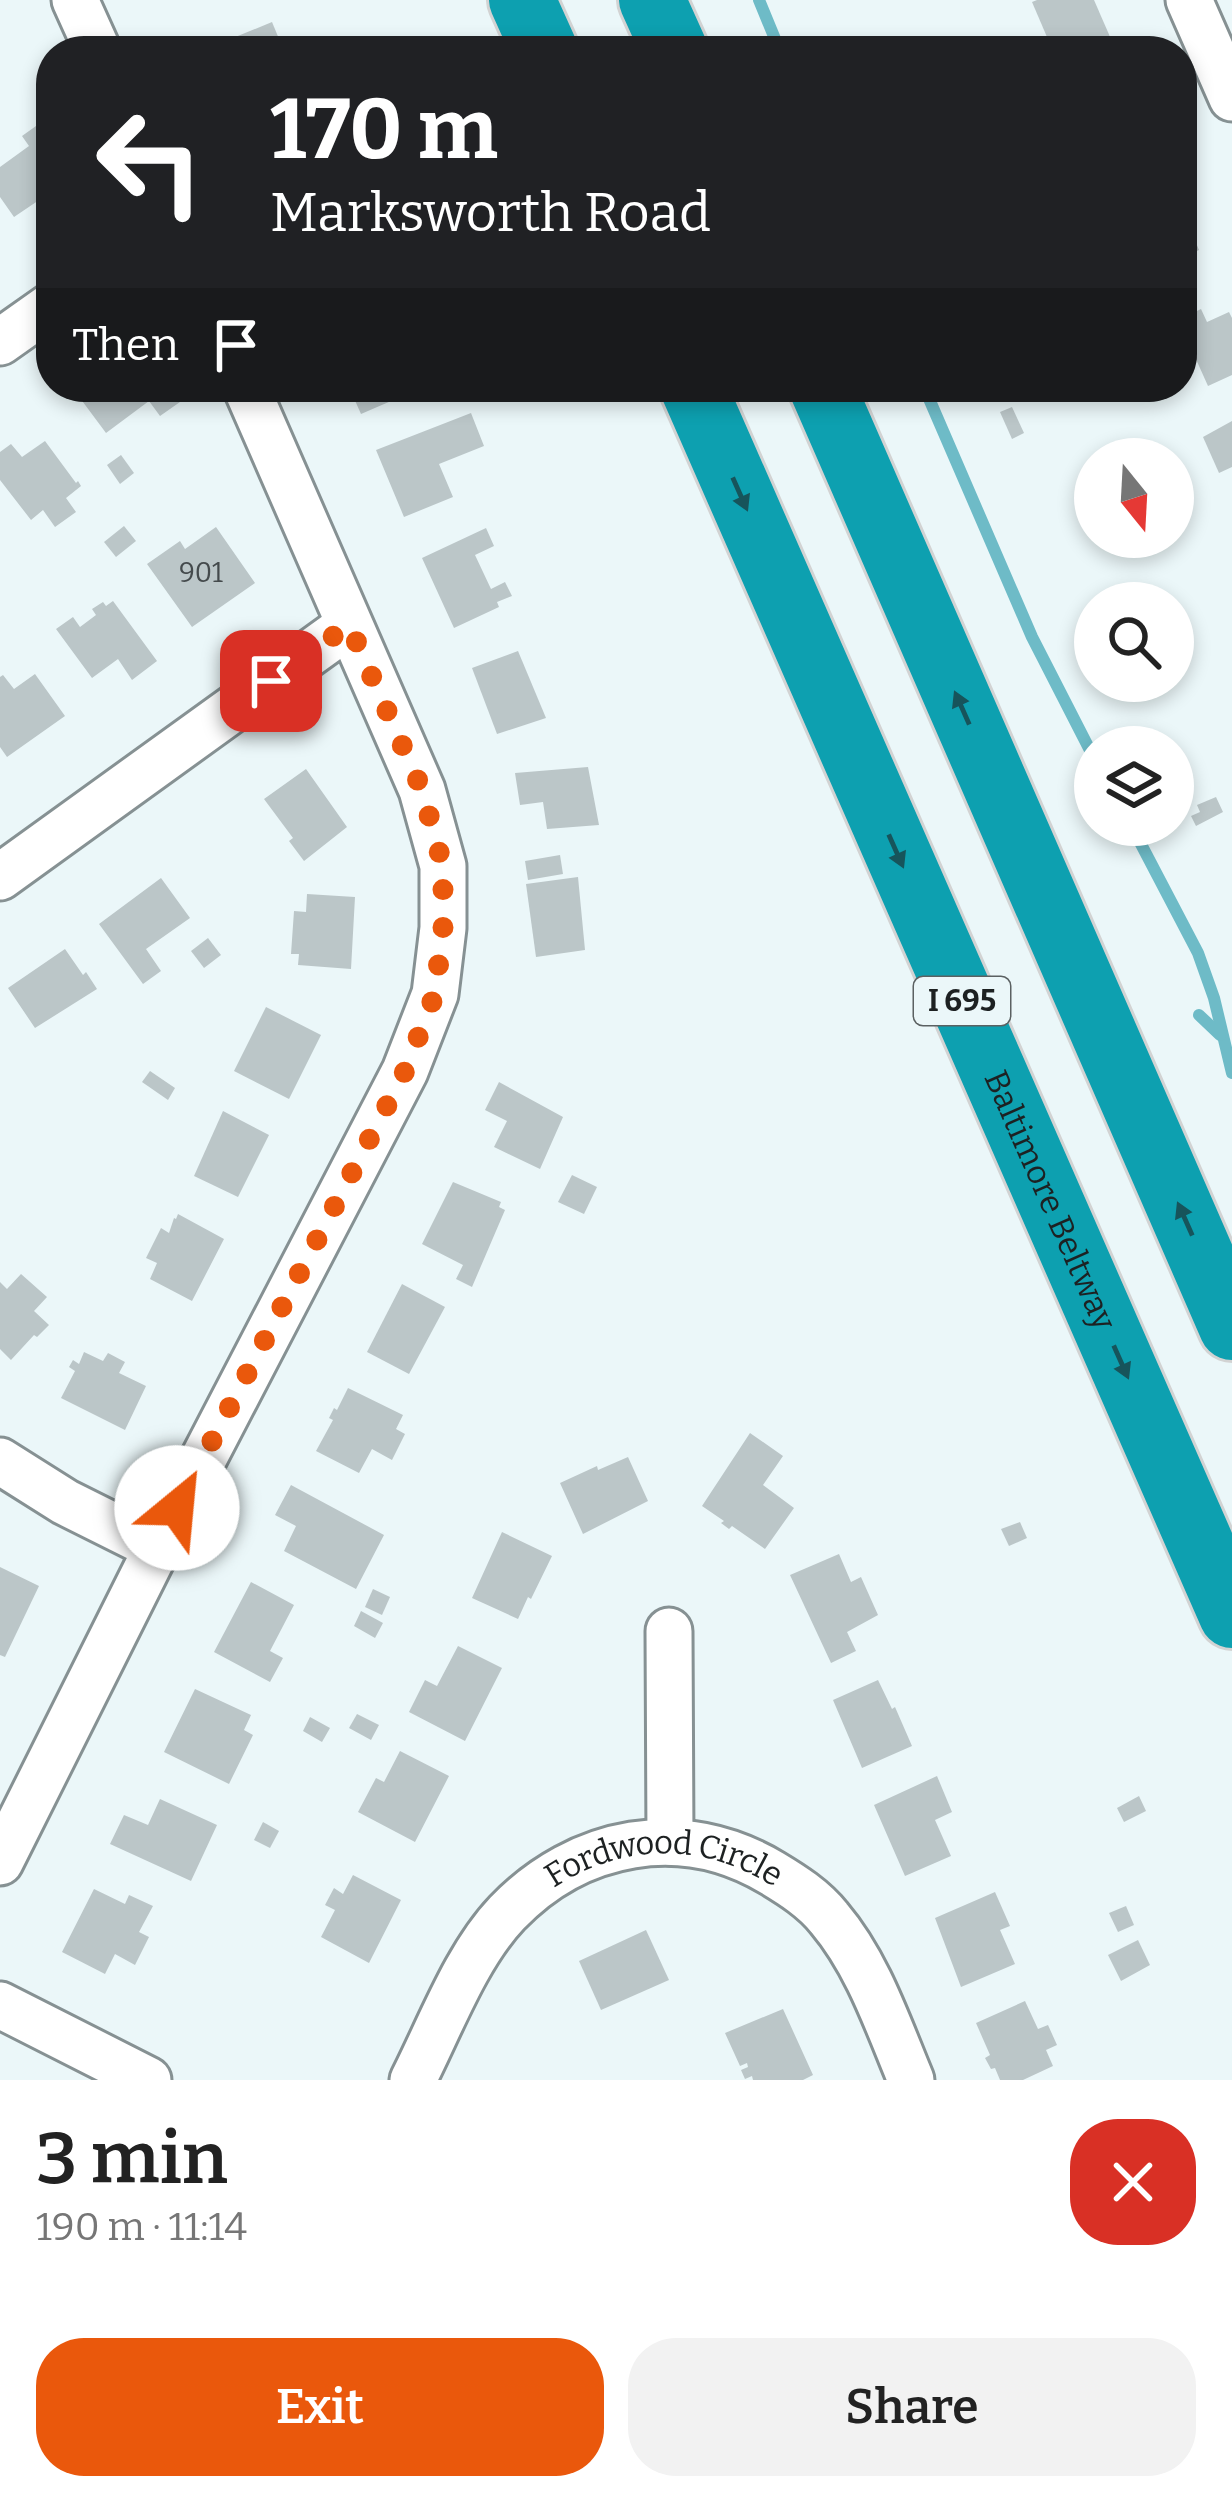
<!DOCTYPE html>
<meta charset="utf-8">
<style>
:root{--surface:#fff;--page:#f2f2f2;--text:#222;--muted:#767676;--accent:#ea580c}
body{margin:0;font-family:Bitter,serif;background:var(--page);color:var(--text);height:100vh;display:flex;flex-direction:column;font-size:45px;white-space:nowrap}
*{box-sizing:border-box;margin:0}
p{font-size:39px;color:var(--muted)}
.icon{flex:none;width:66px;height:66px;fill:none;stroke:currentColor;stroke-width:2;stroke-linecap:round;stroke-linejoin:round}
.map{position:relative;height:2080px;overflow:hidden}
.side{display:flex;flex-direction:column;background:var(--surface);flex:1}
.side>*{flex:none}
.top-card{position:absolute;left:36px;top:36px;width:1161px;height:366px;border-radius:48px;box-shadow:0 6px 18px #0003;background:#202124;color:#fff;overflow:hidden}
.needle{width:78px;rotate:162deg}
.controls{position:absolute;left:1074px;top:438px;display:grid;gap:24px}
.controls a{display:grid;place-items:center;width:120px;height:120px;border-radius:50%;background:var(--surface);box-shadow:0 6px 18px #0003;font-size:60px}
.pin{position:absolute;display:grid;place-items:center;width:102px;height:102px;color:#fff;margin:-51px;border-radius:24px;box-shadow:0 6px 18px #0006}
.me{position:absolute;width:132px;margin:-66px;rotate:28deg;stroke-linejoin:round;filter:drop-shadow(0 0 9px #0008)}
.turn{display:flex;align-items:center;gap:42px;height:252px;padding:0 36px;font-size:54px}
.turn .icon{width:156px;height:156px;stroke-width:2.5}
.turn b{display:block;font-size:84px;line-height:102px}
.then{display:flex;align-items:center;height:114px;padding:0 36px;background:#0003;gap:24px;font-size:45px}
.round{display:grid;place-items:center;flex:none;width:126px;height:126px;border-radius:48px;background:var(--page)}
.head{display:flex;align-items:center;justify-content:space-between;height:204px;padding:0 36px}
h1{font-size:72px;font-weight:600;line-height:90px}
.action{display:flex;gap:24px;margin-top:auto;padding:24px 36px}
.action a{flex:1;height:138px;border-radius:48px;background:var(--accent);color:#fff;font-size:48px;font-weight:600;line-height:138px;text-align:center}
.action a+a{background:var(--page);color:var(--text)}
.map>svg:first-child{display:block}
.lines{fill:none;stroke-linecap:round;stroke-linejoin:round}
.stream{stroke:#6ebbc7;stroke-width:12}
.building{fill:#bbc6c8}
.minor-casing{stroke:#869193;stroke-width:51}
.motorway-casing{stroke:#d2d3d3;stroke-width:72}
.minor{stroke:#fff;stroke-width:45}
.motorway{stroke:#0da0b0;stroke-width:66}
.oneway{fill:#17545b}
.route{stroke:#ea580c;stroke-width:21;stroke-dasharray:0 37.8}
.labels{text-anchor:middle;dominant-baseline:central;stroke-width:10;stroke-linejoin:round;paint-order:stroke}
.number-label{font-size:27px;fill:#444a4c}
.shield{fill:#ebf7f9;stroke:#5b6162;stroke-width:3}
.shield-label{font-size:30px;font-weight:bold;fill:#1d2122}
.street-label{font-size:33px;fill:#1d2122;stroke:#ebf7f9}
</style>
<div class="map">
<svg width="1232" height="2080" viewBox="0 0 1232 2080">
<rect width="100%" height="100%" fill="#ebf7f9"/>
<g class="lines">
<g class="stream">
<path d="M759 0 780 51"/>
<path d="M924 387 1032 637 1095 760"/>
<path d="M1131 825 1198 953 1214 998 1232 1073"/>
<path d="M1199 1015 1220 1035"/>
</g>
</g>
<g class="building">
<path d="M1037 0H1094L1114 46 1103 51H1053L1032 2Z"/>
<path d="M272 22 284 51H218L216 45Z"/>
<path d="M43 121 51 132V192L14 217 0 197V167L29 146 22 136Z"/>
<path d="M1182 210 1199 250 1182 258Z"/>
<path d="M1201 309 1207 322 1229 312 1232 318V375L1208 386 1182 328V318Z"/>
<path d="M86 387H169L180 402 160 416 149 401 106 433 77 394Z"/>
<path d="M349 387H401L405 395 361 414Z"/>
<path d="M1012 407 1024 433 1012 439 1000 412Z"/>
<path d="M471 413 484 446 439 464 453 497 404 517 376 450Z"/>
<path d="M1232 421V467L1219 473 1203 437Z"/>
<path d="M45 441 76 483 78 481 81 486 66 498 76 512 55 527 43 510 31 520 0 480V452L11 444 22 457Z"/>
<path d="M121 455 134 473 120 484 107 465Z"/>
<path d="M124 526 136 541 116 557 104 542Z"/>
<path d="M216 527 255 583 192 627 147 564 180 541 185 549Z"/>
<path d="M486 528 494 546 475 555 491 589 505 582 512 596 497 602 499 607 454 628 422 558Z"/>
<path d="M113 601 157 661 132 680 118 659 92 678 56 629 73 617 80 627 96 615 92 609 103 602 106 606Z"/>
<path d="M518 651 546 718 497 734 472 668Z"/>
<path d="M35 674 65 716 7 757 0 747V677L3 675 14 689Z"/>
<path d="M588 767 599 825 547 829 543 802 520 805 515 773Z"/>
<path d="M306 769 347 827 304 861 289 841 293 838 264 799Z"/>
<path d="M1216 797 1223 812 1196 826 1191 816 1200 812 1197 805Z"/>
<path d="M560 855 563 874 528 880 525 861Z"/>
<path d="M578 877 585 950 536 957 526 884Z"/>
<path d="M161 878 190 918 146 949 161 971 143 984 99 924Z"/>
<path d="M307 894 355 897 351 969 298 965 299 954H291L294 911 306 912Z"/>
<path d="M208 938 221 955 204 968 191 951Z"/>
<path d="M65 949 83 975 86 972 97 989 35 1028 8 988Z"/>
<path d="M266 1007 321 1035 289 1099 234 1071Z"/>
<path d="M150 1071 175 1088 168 1100 142 1082Z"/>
<path d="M499 1082 563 1117 540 1169 494 1147 507 1121 485 1110Z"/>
<path d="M223 1111 269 1135 238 1197 194 1176Z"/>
<path d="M572 1175 597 1187 584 1214 558 1202Z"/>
<path d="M453 1182 501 1202 499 1207 505 1210 472 1287 456 1279 463 1265 422 1244Z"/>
<path d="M178 1214 224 1239 192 1301 150 1279 157 1263 146 1258 161 1228 169 1233 174 1218 176 1219Z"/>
<path d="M21 1274 47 1297 34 1311 49 1325 37 1337 34 1335 11 1360 0 1349V1282L7 1289Z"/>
<path d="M402 1284 445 1307 409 1374 367 1352Z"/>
<path d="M84 1352 103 1361 108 1353 125 1362 119 1373 146 1386 125 1430 61 1398 75 1371 69 1367 73 1360 79 1364Z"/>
<path d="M348 1388 403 1415 396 1429 405 1434 392 1460 372 1449 359 1473 316 1451 333 1420 329 1418 334 1408 337 1410Z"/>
<path d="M750 1433 783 1456 763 1485 794 1508 765 1549 732 1526 729 1529 721 1523 724 1521 702 1506Z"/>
<path d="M628 1457 648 1501 583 1534 560 1483 597 1466 598 1470Z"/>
<path d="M291 1485 384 1535 356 1589 284 1551 296 1526 275 1515Z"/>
<path d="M1020 1522 1027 1538 1009 1546 1001 1529Z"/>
<path d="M502 1532 552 1556 531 1599 528 1597 518 1619 472 1598Z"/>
<path d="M839 1554 851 1582 861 1577 878 1615 847 1632 856 1651 831 1663 790 1575Z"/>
<path d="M0 1567 39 1586 5 1657 0 1655Z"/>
<path d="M251 1582 294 1605 270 1651 283 1658 270 1682 214 1652Z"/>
<path d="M373 1589 390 1597 382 1615 365 1607Z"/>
<path d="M361 1611 383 1623 375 1638 354 1626Z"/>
<path d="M458 1646 502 1668 465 1741 409 1712 425 1680 437 1686Z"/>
<path d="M878 1680 892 1709 895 1707 912 1746 862 1768 833 1700Z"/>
<path d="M195 1689 251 1715 244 1730 253 1735 229 1784 164 1752Z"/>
<path d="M357 1714 379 1725 371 1740 349 1728Z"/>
<path d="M310 1717 330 1728 322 1742 303 1731Z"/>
<path d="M400 1751 449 1776 415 1842 358 1812 376 1778 384 1782Z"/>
<path d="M937 1776 952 1812 935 1820 951 1856 905 1876 874 1805Z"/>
<path d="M1139 1796 1146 1811 1124 1822 1117 1808Z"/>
<path d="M160 1799 217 1825 191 1881 110 1844 124 1815 148 1825Z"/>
<path d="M263 1822 279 1831 270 1848 254 1840Z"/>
<path d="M353 1875 401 1900 369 1963 321 1937 335 1910 325 1905 334 1888 343 1894Z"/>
<path d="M94 1889 125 1904 129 1895 153 1906 139 1932 149 1937 135 1965 115 1954 105 1974 62 1952Z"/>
<path d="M995 1892 1010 1926 1000 1930 1015 1964 961 1987 935 1918Z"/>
<path d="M1126 1906 1134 1925 1118 1932 1109 1913Z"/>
<path d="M646 1930 669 1980 601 2010 579 1961Z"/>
<path d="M1138 1940 1150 1965 1121 1981 1108 1955Z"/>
<path d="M1025 2001 1038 2029 1048 2025 1057 2045 1046 2050 1053 2066 1023 2080H1000L995 2068 991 2069 985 2058 990 2055 976 2023Z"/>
<path d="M783 2009 813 2075 803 2080H753L752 2076 745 2079 741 2070 748 2067 747 2063 740 2066 725 2033Z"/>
</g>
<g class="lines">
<defs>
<g id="minor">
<path d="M75 0 98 51"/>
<path d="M1189 0 1232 98"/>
<path d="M0 342 51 306"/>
<path d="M0 877 349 625"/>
<path d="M0 1461 65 1502 157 1548"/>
<path d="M669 1631 670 1842"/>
<path d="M0 1862 157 1548 405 1071 435 994 443 928V866L422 790 246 387"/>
<path d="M0 2005 148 2080"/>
<path id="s1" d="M413 2080C440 2027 466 1956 507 1913 578 1839 682 1819 772 1873 792 1885 814 1899 829 1918 868 1964 888 2025 911 2080"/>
</g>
<g id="motorway">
<path d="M522 0 545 51"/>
<path d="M652 0 675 51"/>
<path id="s2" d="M693 387 1232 1615"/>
<path d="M822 387 1232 1327"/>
</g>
</defs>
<use href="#minor" class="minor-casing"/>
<use href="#motorway" class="motorway-casing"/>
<use href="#minor" class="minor"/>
<use href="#motorway" class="motorway"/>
</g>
<defs><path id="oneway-solid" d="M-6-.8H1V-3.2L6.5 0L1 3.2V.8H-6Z" transform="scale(3)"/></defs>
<g class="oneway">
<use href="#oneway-solid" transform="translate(740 494) rotate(66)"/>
<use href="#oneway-solid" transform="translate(962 708) rotate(-114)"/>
<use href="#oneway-solid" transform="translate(896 851) rotate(66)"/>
<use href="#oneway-solid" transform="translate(1185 1219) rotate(-114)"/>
<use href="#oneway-solid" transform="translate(1121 1362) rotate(66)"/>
</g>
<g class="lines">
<path class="route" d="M177 1508 405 1071 435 994 443 928V866L422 790 349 625 271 681"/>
</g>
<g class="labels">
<g class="number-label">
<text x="201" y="573">901</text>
</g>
<rect class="shield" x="914" y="977" width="96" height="48" rx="9"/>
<g class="shield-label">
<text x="962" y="1001">I 695</text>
</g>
<g class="street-label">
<text stroke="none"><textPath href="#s2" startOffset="888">Baltimore Beltway</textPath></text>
<text stroke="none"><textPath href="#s1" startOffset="369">Fordwood Circle</textPath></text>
</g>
</g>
</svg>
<div class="controls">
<a><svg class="needle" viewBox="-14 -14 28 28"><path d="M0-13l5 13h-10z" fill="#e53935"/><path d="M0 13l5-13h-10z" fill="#767676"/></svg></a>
<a><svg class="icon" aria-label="search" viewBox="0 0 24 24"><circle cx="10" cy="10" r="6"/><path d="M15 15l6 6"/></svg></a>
<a><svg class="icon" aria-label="layers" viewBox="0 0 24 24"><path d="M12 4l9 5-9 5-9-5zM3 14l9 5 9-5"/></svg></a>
</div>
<div class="pin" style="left:271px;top:681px;background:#d93025"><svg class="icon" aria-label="arrive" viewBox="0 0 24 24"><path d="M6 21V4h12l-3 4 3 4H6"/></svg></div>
<svg class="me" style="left:177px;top:1508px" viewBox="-20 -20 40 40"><circle r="19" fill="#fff"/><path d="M0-13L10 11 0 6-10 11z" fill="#ea580c"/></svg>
<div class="top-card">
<div class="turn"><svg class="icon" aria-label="left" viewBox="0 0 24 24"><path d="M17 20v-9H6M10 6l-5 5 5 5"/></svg><div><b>170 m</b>Marksworth Road</div></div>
<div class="then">Then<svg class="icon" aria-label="arrive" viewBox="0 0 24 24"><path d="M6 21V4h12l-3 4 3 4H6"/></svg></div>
</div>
</div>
<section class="side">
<div class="head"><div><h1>3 min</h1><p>190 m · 11:14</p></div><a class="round" style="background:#d93025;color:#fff"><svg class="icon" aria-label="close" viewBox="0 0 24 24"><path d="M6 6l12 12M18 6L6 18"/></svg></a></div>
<div class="action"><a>Exit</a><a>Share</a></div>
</section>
